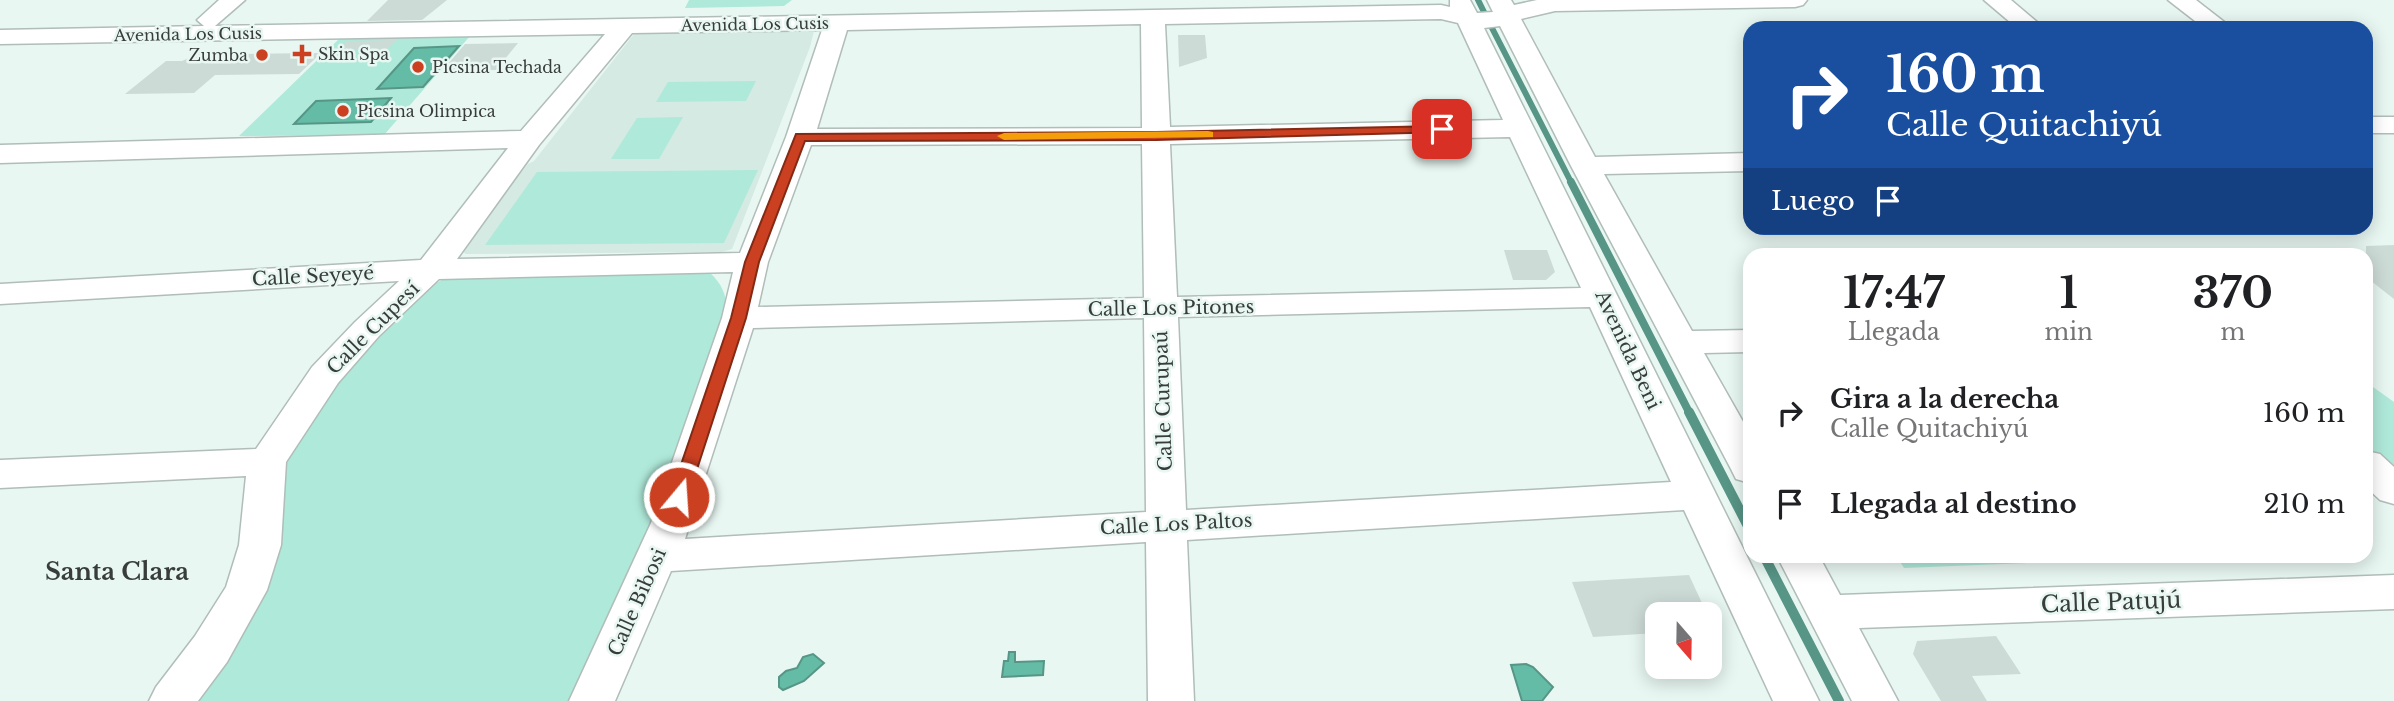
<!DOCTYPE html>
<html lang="es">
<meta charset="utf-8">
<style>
:root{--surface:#fff;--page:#f6f6f6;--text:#202124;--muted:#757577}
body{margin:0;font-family:"Libre Baskerville",serif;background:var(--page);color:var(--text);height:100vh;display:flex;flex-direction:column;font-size:26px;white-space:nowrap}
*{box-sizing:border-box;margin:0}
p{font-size:23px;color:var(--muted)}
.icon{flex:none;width:38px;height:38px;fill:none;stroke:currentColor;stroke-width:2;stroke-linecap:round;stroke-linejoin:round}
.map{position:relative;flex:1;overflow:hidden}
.sheet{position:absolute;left:1743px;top:248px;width:630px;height:315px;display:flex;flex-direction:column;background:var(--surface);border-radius:21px;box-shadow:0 4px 18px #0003}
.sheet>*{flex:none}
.top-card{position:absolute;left:1743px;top:21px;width:630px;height:214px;border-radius:21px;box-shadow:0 4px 18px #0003;background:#1a4fa0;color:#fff;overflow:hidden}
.needle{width:46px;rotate:160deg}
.buttons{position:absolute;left:1645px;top:602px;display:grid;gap:14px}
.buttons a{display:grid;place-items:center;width:77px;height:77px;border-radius:14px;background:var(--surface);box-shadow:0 4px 18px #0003;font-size:35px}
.pin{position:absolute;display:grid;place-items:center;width:60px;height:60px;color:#fff;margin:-30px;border-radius:14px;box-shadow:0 4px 10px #0006}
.me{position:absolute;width:77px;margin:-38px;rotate:18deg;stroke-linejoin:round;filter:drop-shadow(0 0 5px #0008)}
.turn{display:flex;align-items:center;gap:24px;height:147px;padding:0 28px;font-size:32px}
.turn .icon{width:91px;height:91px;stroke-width:2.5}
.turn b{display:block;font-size:49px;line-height:60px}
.then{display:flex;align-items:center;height:66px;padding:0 28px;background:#0003;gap:14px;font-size:26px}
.eta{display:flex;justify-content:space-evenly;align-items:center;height:119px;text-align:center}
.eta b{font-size:42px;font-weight:700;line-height:49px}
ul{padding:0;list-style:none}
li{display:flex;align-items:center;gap:21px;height:91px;padding:0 28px}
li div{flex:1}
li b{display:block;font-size:26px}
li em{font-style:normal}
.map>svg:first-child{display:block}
.built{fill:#d4eae3}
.green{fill:#afe9d9}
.water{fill:#64bba6;stroke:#579586;stroke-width:2}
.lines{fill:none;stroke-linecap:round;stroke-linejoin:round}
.stream-far2{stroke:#579586;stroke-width:6}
.stream-far1{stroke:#579586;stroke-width:8}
.stream{stroke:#579586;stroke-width:10}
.building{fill:#cddbd7}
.minor-casing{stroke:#b0bdb9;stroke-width:3}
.minor{fill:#fff;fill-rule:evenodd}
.route{fill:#ca4021;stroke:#832a15;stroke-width:2}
.slow{fill:#f59e0b}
.poi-dot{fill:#ca4021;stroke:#e8f7f2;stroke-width:2.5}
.labels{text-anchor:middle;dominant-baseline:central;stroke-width:5;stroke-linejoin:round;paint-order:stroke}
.far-street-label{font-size:16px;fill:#383d3c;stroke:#e8f7f2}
.far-poi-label{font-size:16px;fill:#383d3c;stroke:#e8f7f2;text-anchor:start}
.street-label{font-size:19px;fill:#383d3c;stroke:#e8f7f2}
.near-street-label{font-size:23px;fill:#383d3c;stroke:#e8f7f2}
.near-neighbourhood-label{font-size:24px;font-weight:bold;fill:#383d3c;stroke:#e8f7f2}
</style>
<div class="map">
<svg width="2394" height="701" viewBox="0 0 2394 701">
<rect width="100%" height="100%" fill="#e8f7f2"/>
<path class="built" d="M811 28 814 31 810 47 732 249 721 252 466 254 458 249 528 164 534 161 634 34 645 30Z"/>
<g class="green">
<path d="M689 0H792L784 6 685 8Z"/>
<path d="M470 36 384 135 239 136 340 38Z"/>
<path d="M756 81 746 101 656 102 668 82Z"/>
<path d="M683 117 659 159H611L637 118Z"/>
<path d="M758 170 724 243 485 245 537 172Z"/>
<path d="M709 272C736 296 725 319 718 350L626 585 573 701H192L298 433 355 355 434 284 448 277Z"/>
<path d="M2366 382 2394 402V478L2366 454Z"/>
<path d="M2129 556 2131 559 1904 568 1897 557Z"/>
</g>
<g class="water">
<path d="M459 46 423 87 377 89 414 48Z"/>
<path d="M391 98 371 122 294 124 316 101Z"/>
<path d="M1009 652H1015V662L1044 661 1043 675 1002 677 1004 661H1008Z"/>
<path d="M813 654 824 663 804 681 783 690 779 687V677L786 671 797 668 803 657Z"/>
<path d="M1526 664 1533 667 1553 687 1542 701H1522L1511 665Z"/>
</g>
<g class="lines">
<g class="stream-far2">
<path d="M1478 0 1485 14"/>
<path d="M1492 28 1572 184"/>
</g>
<path class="stream-far1" d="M1571 182 1690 414"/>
<g class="stream">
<path d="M1689 412 1750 530"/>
<path d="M1764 556 1839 701"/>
</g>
</g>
<g class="building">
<path d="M388 0H447L422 20 367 21Z"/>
<path d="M1178 35H1205L1207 58 1179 67Z"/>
<path d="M397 40 387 49 338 50 347 41Z"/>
<path d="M518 43 496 70 441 72 465 44Z"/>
<path d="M205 51H245L241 54 321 53 299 74 215 75 194 93 125 94 166 61H182Z"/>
<path d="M2394 245V299L2366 277V246Z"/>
<path d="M1504 250H1547L1555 272 1546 280H1513Z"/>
<path d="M1689 575 1707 614H1657V633L1593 637 1572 582Z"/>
<path d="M1996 636 2021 674 1972 676 1987 701H1941L1913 654 1917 641Z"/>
</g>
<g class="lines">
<defs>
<g id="minor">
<path d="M219 0H245L215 26 1441 5 1450 7V0H1470L1477 13 1493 12 1487 0H1511L1514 5 1537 0H1807L1803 5 1795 7 1555 11 1521 19 1595 157 1750 153V171L1604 174 1692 331 1750 330V352L1704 353 1750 434V483L1736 479 1731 469 1571 166 1500 26 1484 28 1819 701H1773L1684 510 1187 540 1194 701H1148L1146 542 671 571 615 701H569L651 523 722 318 733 272 439 279 379 336 338 383 286 462 281 545 267 590 227 662 198 701H149L156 687 195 636 226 587 239 545 246 476 0 488V460L256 449 312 367 355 322 399 281 0 304V284L421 260 508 148 0 163V145L521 131 605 34 0 44V30L204 26 197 20ZM1441 19 1458 23 1503 120 1170 127 1165 24ZM1141 24 1142 128 817 129 847 30ZM822 30 786 137 740 253 457 259 539 145 632 33ZM1510 137 1581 288 1177 297 1170 144ZM1142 144 1144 298 758 307 768 262 811 145ZM1590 307 1671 482 1186 510 1178 317ZM1144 318 1146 512 685 539 753 328Z"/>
<path d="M1984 0H2011L2044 28H2017Z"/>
<path d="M2168 0H2196L2232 28H2204Z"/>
<rect x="2366" y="117" width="28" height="16"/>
<path d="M2366 451 2380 454 2394 467V504L2380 500 2366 487Z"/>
<path d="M1777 556H1819L1840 595 2394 575V609L1859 628 1898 701H1852Z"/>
</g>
</defs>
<use href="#minor" class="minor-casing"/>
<use href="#minor" class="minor"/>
</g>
<path class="route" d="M1442 126 1449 129 1447 132 1156 140 805 141 759 262 746 318 688 497 686 502H673L670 497 731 318 745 262 796 134 1156 132Z"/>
<path class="slow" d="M1208 131 1213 132V137L1004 140 997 136 1004 133Z"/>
<g class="poi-dot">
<path d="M298.5 43.5h7v7h7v7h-7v7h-7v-7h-7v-7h7z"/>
<circle cx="262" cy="55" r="7"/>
<circle cx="418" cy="67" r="7"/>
<circle cx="343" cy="111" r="7"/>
</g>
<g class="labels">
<g class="far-street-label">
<text transform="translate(755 24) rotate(-1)">Avenida Los Cusis</text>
<text transform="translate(188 34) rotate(-1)">Avenida Los Cusis</text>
</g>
<g class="far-poi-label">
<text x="318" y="54">Skin Spa</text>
<text x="248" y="55" text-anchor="end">Zumba</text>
<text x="432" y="67">Picsina Techada</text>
<text x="357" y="111">Picsina Olimpica</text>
</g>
<g class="street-label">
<text transform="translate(313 276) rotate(-3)">Calle Seyeyé</text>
<text transform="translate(1171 308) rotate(-1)">Calle Los Pitones</text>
<text transform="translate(373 328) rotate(-45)">Calle Cupesí</text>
<text transform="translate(1628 350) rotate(65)">Avenida Beni</text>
<text transform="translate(1163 401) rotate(-92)">Calle Curupaú</text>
<text transform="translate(1176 524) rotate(-3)">Calle Los Paltos</text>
<text transform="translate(637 602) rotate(-66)">Calle Bibosi</text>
</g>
<g class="near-street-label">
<text transform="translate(2111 602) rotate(-2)">Calle Patujú</text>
</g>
<g class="near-neighbourhood-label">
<text x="117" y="571">Santa Clara</text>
</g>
</g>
</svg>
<div class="buttons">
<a><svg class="needle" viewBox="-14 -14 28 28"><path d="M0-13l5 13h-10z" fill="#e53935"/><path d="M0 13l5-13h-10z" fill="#757577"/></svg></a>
</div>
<div class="pin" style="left:1442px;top:129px;background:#d93025"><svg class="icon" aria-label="arrive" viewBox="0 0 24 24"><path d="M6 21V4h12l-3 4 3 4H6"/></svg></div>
<svg class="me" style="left:679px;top:497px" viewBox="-20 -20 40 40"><circle r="17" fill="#ca4021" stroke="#fff" stroke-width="3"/><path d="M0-11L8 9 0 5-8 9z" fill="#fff"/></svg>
<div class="top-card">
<div class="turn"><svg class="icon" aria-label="right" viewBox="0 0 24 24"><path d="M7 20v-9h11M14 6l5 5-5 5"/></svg><div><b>160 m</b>Calle Quitachiyú</div></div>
<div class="then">Luego<svg class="icon" aria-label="arrive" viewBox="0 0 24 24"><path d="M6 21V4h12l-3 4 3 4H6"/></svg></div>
</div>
<section class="sheet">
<div class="eta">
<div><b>17:47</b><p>Llegada</p></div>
<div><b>1</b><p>min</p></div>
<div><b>370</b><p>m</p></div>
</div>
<ul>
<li><svg class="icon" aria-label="right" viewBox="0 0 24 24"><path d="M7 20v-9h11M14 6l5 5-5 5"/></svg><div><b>Gira a la derecha</b><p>Calle Quitachiyú</p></div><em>160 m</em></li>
<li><svg class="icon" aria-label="arrive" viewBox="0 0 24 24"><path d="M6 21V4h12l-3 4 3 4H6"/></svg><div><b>Llegada al destino</b></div><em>210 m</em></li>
</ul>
</section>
</div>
